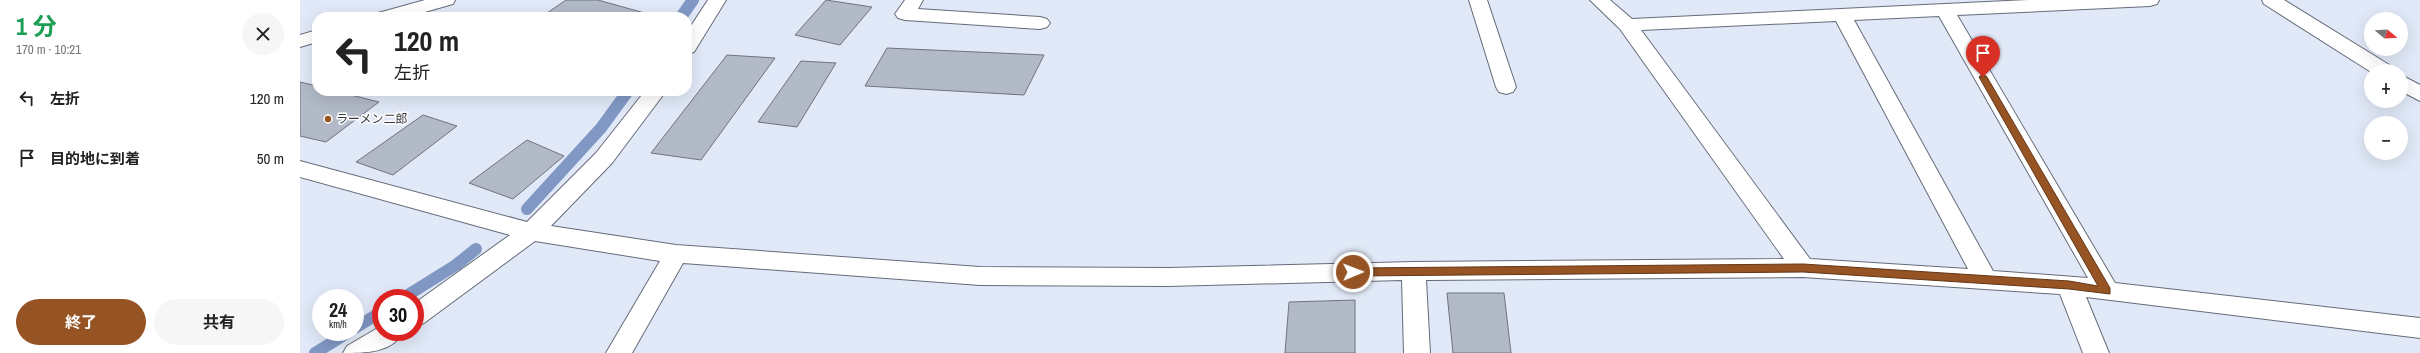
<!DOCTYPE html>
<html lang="ja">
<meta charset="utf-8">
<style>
:root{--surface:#fff;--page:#f6f6f6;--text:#222;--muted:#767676;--accent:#965323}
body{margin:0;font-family:"Archivo Narrow","Noto Sans JP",sans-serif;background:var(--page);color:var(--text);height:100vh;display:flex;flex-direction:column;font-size:15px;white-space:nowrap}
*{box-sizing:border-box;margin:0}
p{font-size:13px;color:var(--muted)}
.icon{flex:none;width:22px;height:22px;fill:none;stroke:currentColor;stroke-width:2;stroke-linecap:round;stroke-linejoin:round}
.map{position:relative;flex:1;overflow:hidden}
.details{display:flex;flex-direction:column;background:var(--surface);width:300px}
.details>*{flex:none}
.top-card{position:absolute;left:12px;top:12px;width:380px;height:84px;border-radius:16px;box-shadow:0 4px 16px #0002;background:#fff;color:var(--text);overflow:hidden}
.needle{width:26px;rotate:108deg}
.fabs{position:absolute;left:2064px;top:12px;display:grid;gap:8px}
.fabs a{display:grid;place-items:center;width:44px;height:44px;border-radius:50%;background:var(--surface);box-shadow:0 4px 16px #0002;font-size:20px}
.speed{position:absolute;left:12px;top:289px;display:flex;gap:8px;font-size:20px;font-weight:700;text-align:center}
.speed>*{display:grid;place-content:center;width:52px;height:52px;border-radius:50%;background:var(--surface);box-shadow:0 4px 16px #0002;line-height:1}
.speed small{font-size:10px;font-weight:400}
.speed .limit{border:6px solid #d22;background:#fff;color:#111}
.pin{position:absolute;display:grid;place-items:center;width:34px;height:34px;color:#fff;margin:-41px -17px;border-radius:50% 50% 50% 0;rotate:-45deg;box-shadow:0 0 4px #0007}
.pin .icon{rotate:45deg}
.me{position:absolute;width:44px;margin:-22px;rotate:89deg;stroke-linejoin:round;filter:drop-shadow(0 0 3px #0008)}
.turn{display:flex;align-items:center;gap:14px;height:84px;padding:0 16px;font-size:18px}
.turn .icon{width:52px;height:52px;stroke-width:2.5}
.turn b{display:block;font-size:28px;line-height:34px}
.round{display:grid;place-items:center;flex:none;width:42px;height:42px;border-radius:21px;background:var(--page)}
.headline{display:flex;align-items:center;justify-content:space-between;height:68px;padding:0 16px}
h1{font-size:24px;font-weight:700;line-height:30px;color:#1e9e55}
.action{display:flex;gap:8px;margin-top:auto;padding:8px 16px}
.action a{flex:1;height:46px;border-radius:24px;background:var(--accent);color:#fff;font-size:16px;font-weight:700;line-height:46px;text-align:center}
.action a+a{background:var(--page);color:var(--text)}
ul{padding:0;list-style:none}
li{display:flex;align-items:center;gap:12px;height:60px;padding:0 16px}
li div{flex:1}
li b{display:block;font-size:15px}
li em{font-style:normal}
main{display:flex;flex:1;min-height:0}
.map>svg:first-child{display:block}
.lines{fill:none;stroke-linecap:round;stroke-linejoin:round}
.stream{stroke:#8198c4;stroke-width:12}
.building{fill:#b2bac7;stroke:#6d7380}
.minor-casing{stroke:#656c79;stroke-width:2}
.minor{fill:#fff;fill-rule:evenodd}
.route{fill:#965323;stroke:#623617}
.poi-dot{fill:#965323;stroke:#fff;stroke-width:1.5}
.labels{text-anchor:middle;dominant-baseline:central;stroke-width:3;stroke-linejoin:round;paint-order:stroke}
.poi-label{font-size:12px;fill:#34373c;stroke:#fff;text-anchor:start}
</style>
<main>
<section class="details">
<div class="headline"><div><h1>1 分</h1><p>170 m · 10:21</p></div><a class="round"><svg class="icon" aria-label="close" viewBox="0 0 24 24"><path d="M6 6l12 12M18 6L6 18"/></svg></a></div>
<ul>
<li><svg class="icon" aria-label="left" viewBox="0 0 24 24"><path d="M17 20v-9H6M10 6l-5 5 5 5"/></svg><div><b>左折</b></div><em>120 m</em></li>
<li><svg class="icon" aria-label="arrive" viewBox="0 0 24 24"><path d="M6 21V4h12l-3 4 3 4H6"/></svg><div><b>目的地に到着</b></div><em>50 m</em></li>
</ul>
<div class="action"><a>終了</a><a>共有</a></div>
</section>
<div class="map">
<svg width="2120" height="353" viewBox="0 0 2120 353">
<rect width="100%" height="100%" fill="#e1e9f8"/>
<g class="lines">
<g class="stream">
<path d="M381 17 393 0"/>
<path d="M227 209 301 128 328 91"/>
<path d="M103 298 156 265 176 249"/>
<path d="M55 328 81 312"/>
<path d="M15 353 49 332"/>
</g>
</g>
<g class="building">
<path d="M266 0H298L359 17H241Z"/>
<path d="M526 0 572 7 540 45 495 35Z"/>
<path d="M587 48 744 55 724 95 565 86Z"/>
<path d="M427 55 475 58 401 160 351 153Z"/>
<path d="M501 61 536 63 497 127 458 122Z"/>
<path d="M0 82 17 86V91H35L79 102 26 142 0 136Z"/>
<path d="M123 115 157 126 93 175 56 162Z"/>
<path d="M227 140 264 156 213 199 169 183Z"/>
<path d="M1147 293H1204L1211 353H1153Z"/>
<path d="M1055 300V353H985L989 302Z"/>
</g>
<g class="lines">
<defs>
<g id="minor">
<path d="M125 0H155L153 4 107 17H75L78 13Z"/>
<path d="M408 0H426L394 52 387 54V32Z"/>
<path d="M605 0H623L618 9 740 17 747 19 750 23 747 27 740 29 605 20 598 18 595 14Z"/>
<path d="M1169 0H1187L1216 87 1213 92 1206 94 1199 92 1196 87Z"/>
<path d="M1290 0H1310L1332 19 1728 0H1859L1857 4 1850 6 1657 15 1815 283 2120 318V338L1786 297 1809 353H1783L1760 294 1503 277 1126 280 1130 353H1104L1102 280 868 286 680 285 383 263 332 353H306L360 261 235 241 124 323 115 326V303L210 235 0 177V161L227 222 296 153 345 91H366L312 163 251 226 376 245 680 267 868 268 1114 262 1484 259 1320 29ZM1639 16 1788 278 1693 271 1554 20ZM1536 21 1668 269 1510 259 1341 30Z"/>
<path d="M1962 0H1984L2091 66 2094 71 2071 72 1964 4Z"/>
<path d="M17 30V42L0 47V35Z"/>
<path d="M2101 75 2120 85V101L2101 91Z"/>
<path d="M81 326V332H103C92 353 65 353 43 353L47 346Z"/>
</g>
</defs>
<use href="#minor" class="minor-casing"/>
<use href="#minor" class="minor"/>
</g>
<path class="route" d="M1683 74 1687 77 1810 288V294L1769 289 1503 272 1053 276 1048 272 1053 268 1503 264 1769 281 1798 286 1679 77Z"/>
<circle class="poi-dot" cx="28" cy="119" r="4"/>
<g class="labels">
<g class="poi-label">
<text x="36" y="119">ラーメン二郎</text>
</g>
</g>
</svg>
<div class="fabs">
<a><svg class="needle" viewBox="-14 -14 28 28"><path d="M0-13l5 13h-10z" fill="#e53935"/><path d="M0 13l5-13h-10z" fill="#767676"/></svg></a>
<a>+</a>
<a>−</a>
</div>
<div class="speed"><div>24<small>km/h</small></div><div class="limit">30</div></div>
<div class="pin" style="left:1683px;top:77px;background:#d93025"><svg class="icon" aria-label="arrive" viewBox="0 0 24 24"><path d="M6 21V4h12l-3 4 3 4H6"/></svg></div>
<svg class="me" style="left:1053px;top:272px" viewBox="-20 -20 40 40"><circle r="17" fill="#965323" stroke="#fff" stroke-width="3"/><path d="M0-11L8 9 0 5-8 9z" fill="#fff"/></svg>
<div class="top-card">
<div class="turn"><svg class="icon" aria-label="left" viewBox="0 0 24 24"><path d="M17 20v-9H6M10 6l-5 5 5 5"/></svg><div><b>120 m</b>左折</div></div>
</div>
</div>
</main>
